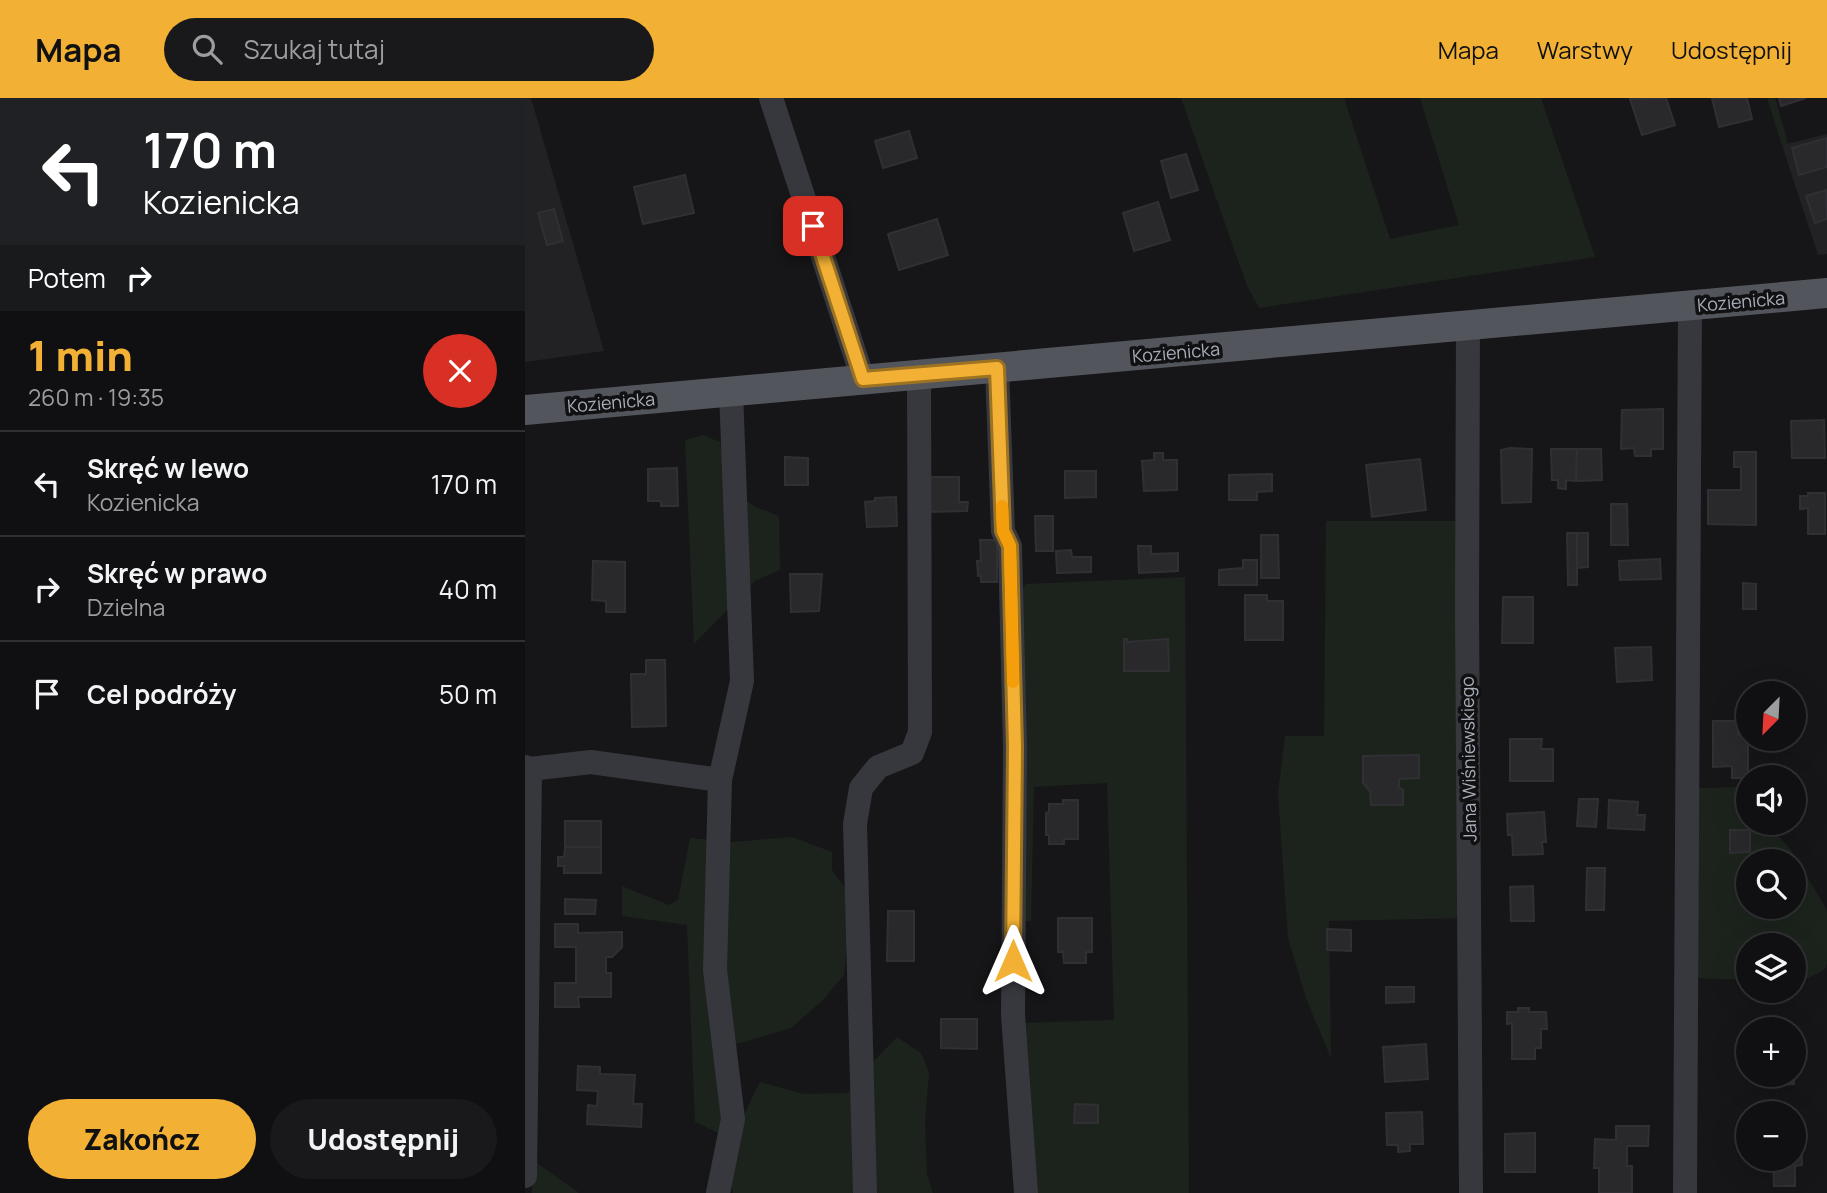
<!DOCTYPE html>
<html lang="pl">
<meta charset="utf-8">
<style>
:root{--surface:#101012;--page:#19191b;--text:#f1f3f6;--muted:#9c9d9f;--line:#303032;--accent:#f2b134}
body{margin:0;font-family:Manrope,sans-serif;background:var(--page);color:var(--text);height:100vh;display:flex;flex-direction:column;font-size:26px;white-space:nowrap}
*{box-sizing:border-box;margin:0}
p{font-size:23px;color:var(--muted)}
.icon{flex:none;width:38px;height:38px;fill:none;stroke:currentColor;stroke-width:2;stroke-linecap:round;stroke-linejoin:round}
.map{position:relative;flex:1;overflow:hidden}
.sheet{display:flex;flex-direction:column;background:var(--surface);width:525px}
.sheet>*{flex:none}
.top-card{background:#202124;color:#fff;overflow:hidden}
.needle{width:46px;rotate:204deg}
.tools{position:absolute;left:1211px;top:583px;display:grid;gap:14px}
.tools a{display:grid;place-items:center;width:70px;height:70px;border-radius:50%;background:var(--surface);box-shadow:0 7px 28px #0002,0 0 0 2px var(--line);font-size:35px}
.pin{position:absolute;display:grid;place-items:center;width:60px;height:60px;color:#fff;margin:-30px;border-radius:14px;box-shadow:0 4px 10px #0006}
.me{position:absolute;width:77px;margin:-38px;rotate:0deg;stroke-linejoin:round;filter:drop-shadow(0 0 5px #0008)}
.turn{display:flex;align-items:center;gap:24px;height:147px;padding:0 28px;font-size:32px}
.turn .icon{width:91px;height:91px;stroke-width:2.5}
.turn b{display:block;font-size:49px;line-height:60px}
.then{display:flex;align-items:center;height:66px;padding:0 28px;background:#0003;gap:14px;font-size:26px}
.round{display:grid;place-items:center;flex:none;width:74px;height:74px;border-radius:37px;background:var(--page)}
.head{display:flex;align-items:center;justify-content:space-between;height:119px;padding:0 28px}
h1{font-size:42px;font-weight:800;line-height:52px;color:var(--accent)}
.cta{display:flex;gap:14px;margin-top:auto;padding:14px 28px}
.cta a{flex:1;height:80px;border-radius:42px;background:var(--accent);color:#111;font-size:28px;font-weight:800;line-height:80px;text-align:center}
.cta a+a{background:var(--page);color:var(--text)}
ul{padding:0;list-style:none}
li{display:flex;align-items:center;gap:21px;height:105px;padding:0 28px;border-top:2px solid var(--line)}
li div{flex:1}
li b{display:block;font-size:26px}
li em{font-style:normal}
header{display:flex;align-items:center;gap:42px;box-sizing:border-box;height:98px;padding:0 35px;background:var(--accent);color:#111}
header strong{font-size:33px}
nav{display:flex;gap:38px;margin-inline-start:auto;font-size:24px}
.search{width:490px;height:63px;background:var(--page);display:flex;align-items:center;gap:18px;box-sizing:border-box;padding:0 24px;border-radius:38px;color:var(--muted);font-size:26px}
main{display:flex;flex:1;min-height:0}
.map>svg:first-child{display:block}
.built{fill:#222225}
.green{fill:#1c231d;fill-rule:evenodd}
.building{fill:#29292c;stroke:#303034;stroke-width:2}
.lines{fill:none;stroke-linecap:round;stroke-linejoin:round}
.minor{stroke:#37383d;stroke-width:24}
.major{stroke:#53555c;stroke-width:30}
.route-casing{stroke:#9d7322;stroke-width:18}
.route{stroke:#f2b134;stroke-width:12}
.slow{stroke:#f59e0b;stroke-width:12}
.labels{text-anchor:middle;dominant-baseline:central;stroke-width:7;stroke-linejoin:round;paint-order:stroke}
.street-label{font-size:18px;fill:#a8adb8;stroke:#111113}
</style>
<header>
<strong>Mapa</strong>
<div class="search"><svg class="icon" aria-label="search" viewBox="0 0 24 24"><circle cx="10" cy="10" r="6"/><path d="M15 15l6 6"/></svg>Szukaj tutaj</div>
<nav><a>Mapa</a><a>Warstwy</a><a>Udostępnij</a></nav>
</header>
<main>
<section class="sheet">
<div class="top-card">
<div class="turn"><svg class="icon" aria-label="left" viewBox="0 0 24 24"><path d="M17 20v-9H6M10 6l-5 5 5 5"/></svg><div><b>170 m</b>Kozienicka</div></div>
<div class="then">Potem<svg class="icon" aria-label="right" viewBox="0 0 24 24"><path d="M7 20v-9h11M14 6l5 5-5 5"/></svg></div>
</div>
<div class="head"><div><h1>1 min</h1><p>260 m · 19:35</p></div><a class="round" style="background:#d93025;color:#fff"><svg class="icon" aria-label="close" viewBox="0 0 24 24"><path d="M6 6l12 12M18 6L6 18"/></svg></a></div>
<ul>
<li><svg class="icon" aria-label="left" viewBox="0 0 24 24"><path d="M17 20v-9H6M10 6l-5 5 5 5"/></svg><div><b>Skręć w lewo</b><p>Kozienicka</p></div><em>170 m</em></li>
<li><svg class="icon" aria-label="right" viewBox="0 0 24 24"><path d="M7 20v-9h11M14 6l5 5-5 5"/></svg><div><b>Skręć w prawo</b><p>Dzielna</p></div><em>40 m</em></li>
<li><svg class="icon" aria-label="arrive" viewBox="0 0 24 24"><path d="M6 21V4h12l-3 4 3 4H6"/></svg><div><b>Cel podróży</b></div><em>50 m</em></li>
</ul>
<div class="cta"><a>Zakończ</a><a>Udostępnij</a></div>
</section>
<div class="map">
<svg width="1302" height="1095" viewBox="0 0 1302 1095">
<rect width="100%" height="100%" fill="#161618"/>
<g class="built">
<path d="M0 0H6L79 253 0 264Z"/>
<path d="M1302 36V156L1293 157 1257 47Z"/>
</g>
<g class="green">
<path d="M656 0H819L865 141 934 127 895 0H1016L1070 159 734 210 722 188Z"/>
<path d="M1242 0H1250L1263 45 1257 47Z"/>
<path d="M178 337 195 344 203 391 231 409 254 418 255 472 230 483 169 546 160 342Z"/>
<path d="M801 423H935L941 820 804 823 806 960 781 900 763 840 753 695 760 638H799Z"/>
<path d="M660 479 664 1095H506L495 925 589 922 582 685 509 689 506 823H496L491 496 501 486Z"/>
<path d="M1223 689V724L1242 725 1266 752 1302 812V865L1300 871 1278 883H1269V847H1223V882L1169 880 1173 690ZM1223 763H1269V808H1223Z"/>
<path d="M267 739 307 754V772L323 794 325 819 319 877 297 903 266 930 219 944 193 949 199 1005 193 1035 170 1024 162 827 97 818V788L144 807 153 802 165 740 208 744Z"/>
<path d="M372 939 396 955 404 975 400 1023 402 1077 408 1095H208C196 1063 220 1013 235 984L279 996 322 995 345 981 348 964Z"/>
<path d="M9 1063 53 1094V1095H7Z"/>
</g>
<g class="building">
<path d="M1141 0 1150 27 1117 37 1105 1Z"/>
<path d="M1187 0H1222L1227 21 1194 29Z"/>
<path d="M1254 0H1281L1256 8Z"/>
<path d="M384 33 392 60 358 70 350 43Z"/>
<path d="M1302 40V69L1274 77 1267 50Z"/>
<path d="M661 56 673 92 646 100 636 63Z"/>
<path d="M160 77 169 115 118 126 109 89Z"/>
<path d="M1301 92 1302 121 1290 125 1281 98Z"/>
<path d="M633 104 645 142 609 153 598 115Z"/>
<path d="M29 111 38 143 22 147 13 115Z"/>
<path d="M412 121 423 157 374 172 363 136Z"/>
<path d="M1138 311V351H1126V358H1110L1109 350 1096 351 1097 312Z"/>
<path d="M1299 322 1300 360H1267L1266 323Z"/>
<path d="M985 350 1007 351 1006 404 977 405 976 352Z"/>
<path d="M1026 351H1052L1051 383 1041 382V391L1033 390V382H1027Z"/>
<path d="M1052 351H1076L1077 382 1051 383Z"/>
<path d="M1209 354H1231V427L1183 426V392H1216V369H1209Z"/>
<path d="M629 355H638V362H652V392L619 393 617 363 629 362Z"/>
<path d="M260 359 283 360V387H260Z"/>
<path d="M895 361 901 412 847 419 841 367Z"/>
<path d="M152 370 153 408H136V403H123V371Z"/>
<path d="M540 373H571V399L540 400Z"/>
<path d="M747 376V393L732 394V402H704V377Z"/>
<path d="M403 379H434V404H443L442 413 403 414Z"/>
<path d="M1283 395H1300V436H1283V410L1275 411V398H1283Z"/>
<path d="M371 399 372 428 342 429 340 404 350 403V400Z"/>
<path d="M1086 406H1102L1103 447H1086Z"/>
<path d="M510 418H528V453H511Z"/>
<path d="M1042 435H1052V487H1043Z"/>
<path d="M1052 435H1063V469L1052 470Z"/>
<path d="M736 437H753L754 480H736Z"/>
<path d="M455 442H472V484H456V478H453L452 463H456Z"/>
<path d="M613 448H626V456L653 455V473L614 475Z"/>
<path d="M546 452 547 459H566V474L532 475 531 453Z"/>
<path d="M1135 461 1136 481 1095 482 1094 463Z"/>
<path d="M718 462H732V487H694V472L718 470Z"/>
<path d="M68 463 100 464V514H81V503L67 502Z"/>
<path d="M265 476H297L294 513 266 514Z"/>
<path d="M1218 485 1231 486V511H1218Z"/>
<path d="M720 497H742V503H758V542H720Z"/>
<path d="M978 499H1008V545H977Z"/>
<path d="M599 541H602V544L643 541 644 573H599Z"/>
<path d="M1126 549 1127 582 1092 584 1090 550Z"/>
<path d="M121 562H140L141 628 107 629 106 576H121Z"/>
<path d="M1269 597H1271L1273 626H1269Z"/>
<path d="M1188 623H1213V637H1223V680H1207V668L1188 669Z"/>
<path d="M985 641H1017L1016 651H1028V683H985Z"/>
<path d="M894 657V680L874 681V689L878 692V707H846L845 693 838 685V658Z"/>
<path d="M1054 701H1073L1071 729 1052 728Z"/>
<path d="M538 702H553V741H539V746H524V737H521V715L524 714V706H538Z"/>
<path d="M1084 702 1113 704 1112 717H1120L1119 732 1083 730Z"/>
<path d="M1019 714 1021 744H1017L1018 756 988 757 987 737H983L982 716Z"/>
<rect x="40" y="723" width="36" height="26"/>
<path d="M1205 732H1225V754L1205 755Z"/>
<path d="M40 749H76V775H39V768H33V759H39Z"/>
<path d="M1062 770H1080L1079 812H1061Z"/>
<path d="M1008 788 1009 823H986L985 789Z"/>
<path d="M40 801 71 802 70 816H40Z"/>
<path d="M363 813H389V863H362Z"/>
<path d="M533 820H567V854H561V865H539L538 854H533Z"/>
<path d="M30 826H53V835L97 834V849L87 859H81V875H86V899H53L54 909H30V885H51V849H30Z"/>
<path d="M802 831 826 832V853L802 852Z"/>
<path d="M861 889H889V904L861 905Z"/>
<path d="M993 910H1004V914H1021L1022 931H1016V950H1010V961H987V925L982 926V914H993Z"/>
<path d="M416 921H452V951L416 950Z"/>
<path d="M1269 939H1276V966H1269V986L1248 987V976H1269Z"/>
<path d="M901 946 903 981 860 984 858 949Z"/>
<path d="M53 968 75 969V976L110 977 108 1006H117L116 1029 62 1026 63 1007 72 1008 73 993 52 992Z"/>
<path d="M550 1006 573 1007V1025H549Z"/>
<path d="M897 1014 898 1046H885V1053L873 1054V1047H862L861 1015Z"/>
<path d="M1091 1028H1124L1123 1048H1102V1068H1107V1095H1074V1070H1069L1070 1041 1091 1042Z"/>
<path d="M1010 1035V1074H980V1036Z"/>
<path d="M1269 1040H1276L1277 1067 1270 1068V1088H1249L1248 1060H1269Z"/>
</g>
<g class="lines">
<g class="minor">
<path d="M246 0 338 281"/>
<path d="M943 227 942 514 946 1095"/>
<path d="M472 270 478 433 485 448 490 649 488 917 501 1095"/>
<path d="M0 669 5 671 66 664 195 682"/>
<path d="M0 1078 5 671"/>
<path d="M193 1095 208 1021 190 872 195 682 217 583 206 293"/>
<path d="M340 1095 330 726 336 690 353 669 387 655 395 634 394 277"/>
<path d="M1160 1095 1165 207"/>
</g>
<path class="major" d="M0 312 1302 195"/>
</g>
<g class="lines">
<defs>
<path id="route" d="M288 128 338 281 472 270 478 433 485 448 490 649 488 863"/>
</defs>
<use href="#route" class="route-casing"/>
<use href="#route" class="route"/>
<path class="slow" d="M477 408 478 433 485 448 488 584"/>
</g>
<g class="labels">
<g class="street-label">
<text transform="translate(1216 203) rotate(-5)">Kozienicka</text>
<text transform="translate(651 254) rotate(-5)">Kozienicka</text>
<text transform="translate(86 304) rotate(-5)">Kozienicka</text>
<text transform="translate(943 661) rotate(-91)">Jana Wiśniewskiego</text>
</g>
</g>
</svg>
<div class="tools">
<a><svg class="needle" viewBox="-14 -14 28 28"><path d="M0-13l5 13h-10z" fill="#e53935"/><path d="M0 13l5-13h-10z" fill="#9c9d9f"/></svg></a>
<a><svg class="icon" aria-label="sound" viewBox="0 0 24 24"><path d="M4 9h4l5-4v14l-5-4H4zM17 9q2 3 0 6"/></svg></a>
<a><svg class="icon" aria-label="search" viewBox="0 0 24 24"><circle cx="10" cy="10" r="6"/><path d="M15 15l6 6"/></svg></a>
<a><svg class="icon" aria-label="layers" viewBox="0 0 24 24"><path d="M12 4l9 5-9 5-9-5zM3 14l9 5 9-5"/></svg></a>
<a>+</a>
<a>−</a>
</div>
<div class="pin" style="left:288px;top:128px;background:#d93025"><svg class="icon" aria-label="arrive" viewBox="0 0 24 24"><path d="M6 21V4h12l-3 4 3 4H6"/></svg></div>
<svg class="me" style="left:488px;top:863px" viewBox="-20 -20 40 40"><path d="M0-17L14 15 0 8-14 15z" fill="#f2b134" stroke="#fff" stroke-width="4"/></svg>
</div>
</main>
